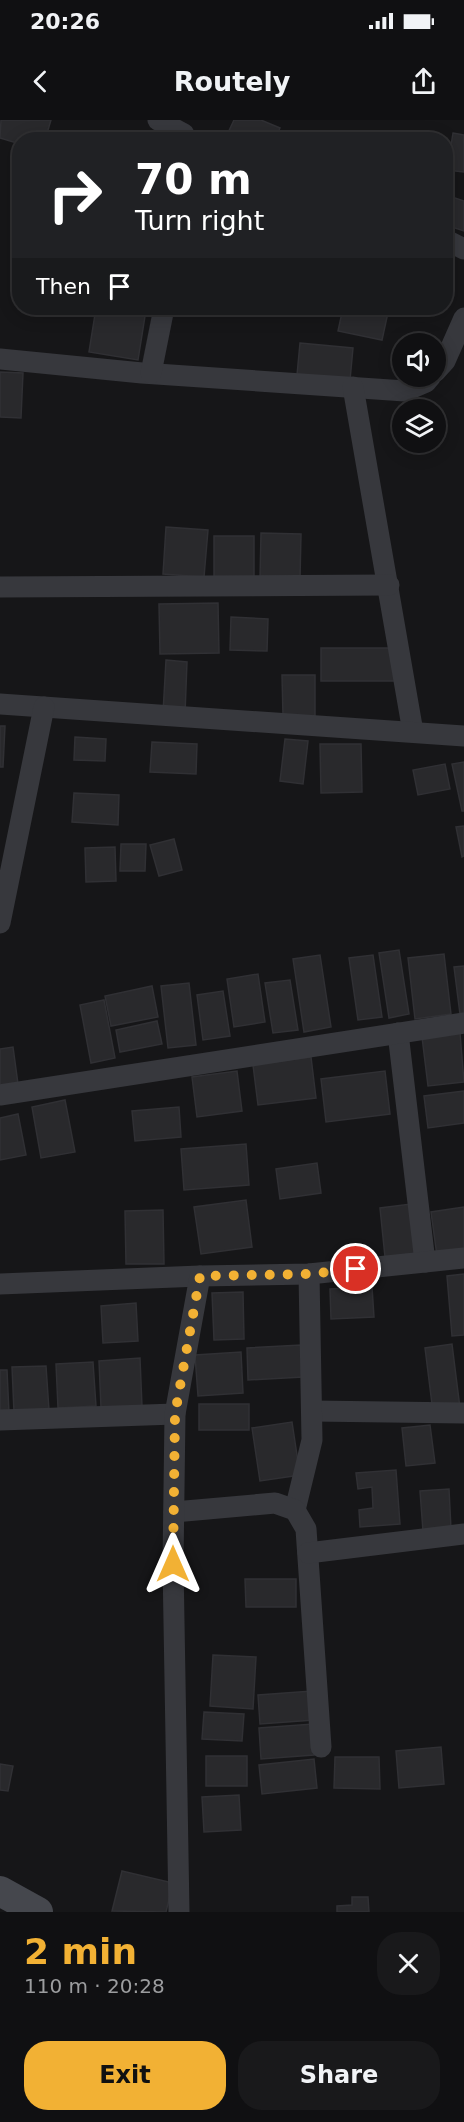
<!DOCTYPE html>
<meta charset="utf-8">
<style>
:root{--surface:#101012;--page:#19191b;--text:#f1f3f6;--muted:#9c9d9f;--line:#303032;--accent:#f2b134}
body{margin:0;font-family:"DejaVu Sans",sans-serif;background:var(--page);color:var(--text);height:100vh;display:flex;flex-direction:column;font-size:22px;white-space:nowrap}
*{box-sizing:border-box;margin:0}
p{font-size:20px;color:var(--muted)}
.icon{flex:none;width:33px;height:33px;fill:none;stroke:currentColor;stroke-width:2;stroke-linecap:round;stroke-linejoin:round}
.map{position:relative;height:1792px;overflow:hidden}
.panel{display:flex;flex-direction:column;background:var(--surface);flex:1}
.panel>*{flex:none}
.guide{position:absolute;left:12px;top:12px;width:441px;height:183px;border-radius:24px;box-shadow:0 3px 15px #0003,0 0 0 2px var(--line);background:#202124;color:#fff;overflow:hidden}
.controls{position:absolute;left:392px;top:213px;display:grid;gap:12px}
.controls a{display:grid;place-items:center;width:54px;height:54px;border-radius:50%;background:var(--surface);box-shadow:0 3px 15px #0003,0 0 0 2px var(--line);font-size:30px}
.pin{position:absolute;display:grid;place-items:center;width:51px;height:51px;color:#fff;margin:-26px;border:3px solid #fff;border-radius:50%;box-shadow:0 2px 6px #0007}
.me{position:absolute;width:66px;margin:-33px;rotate:0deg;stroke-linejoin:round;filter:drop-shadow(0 0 4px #0008)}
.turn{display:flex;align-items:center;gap:21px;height:126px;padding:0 24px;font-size:27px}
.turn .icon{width:78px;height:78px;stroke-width:2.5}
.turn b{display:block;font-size:42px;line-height:51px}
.then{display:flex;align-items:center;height:57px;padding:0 24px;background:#0003;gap:12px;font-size:22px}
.round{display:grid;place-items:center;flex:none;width:63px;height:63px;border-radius:24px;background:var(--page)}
.headline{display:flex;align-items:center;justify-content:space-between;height:102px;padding:0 24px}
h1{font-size:36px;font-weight:700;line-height:45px;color:var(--accent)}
.primary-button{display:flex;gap:12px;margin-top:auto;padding:12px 24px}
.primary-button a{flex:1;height:69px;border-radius:24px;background:var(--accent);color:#111;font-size:24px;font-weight:700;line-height:69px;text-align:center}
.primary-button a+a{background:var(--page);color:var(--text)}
.status{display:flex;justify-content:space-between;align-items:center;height:42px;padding:0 30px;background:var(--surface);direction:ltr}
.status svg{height:16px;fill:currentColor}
header{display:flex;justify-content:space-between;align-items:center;height:78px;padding:0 24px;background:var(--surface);font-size:27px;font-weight:700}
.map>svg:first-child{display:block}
.building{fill:#29292c;stroke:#303034;stroke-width:1.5}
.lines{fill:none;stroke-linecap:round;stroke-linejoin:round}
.street{stroke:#37383d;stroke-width:21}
.secondary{stroke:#45474d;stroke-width:30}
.route{stroke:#f2b134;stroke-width:10;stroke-dasharray:0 18}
</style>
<div class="status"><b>20:26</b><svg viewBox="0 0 49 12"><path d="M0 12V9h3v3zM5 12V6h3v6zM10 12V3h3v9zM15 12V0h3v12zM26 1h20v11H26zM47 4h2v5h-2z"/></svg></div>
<header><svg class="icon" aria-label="back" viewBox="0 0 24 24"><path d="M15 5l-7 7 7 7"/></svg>Routely<svg class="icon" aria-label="share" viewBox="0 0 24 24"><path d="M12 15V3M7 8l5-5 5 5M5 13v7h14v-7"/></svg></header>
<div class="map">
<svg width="464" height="1792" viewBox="0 0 464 1792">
<rect width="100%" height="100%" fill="#161618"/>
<g class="building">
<path d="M1 0H51L45 20H20V24L0 18Z"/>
<path d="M234 0H261L280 8 275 20H238L227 15Z"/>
<path d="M453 13 464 15V52L447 50Z"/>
<path d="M446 75 464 81V111L446 105Z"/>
<path d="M96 188 146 190 138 240 89 232Z"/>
<path d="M343 188H389L382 220 338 211Z"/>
<path d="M300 223 353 228 350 260 297 255Z"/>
<path d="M0 252 23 253 21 298 0 297Z"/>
<path d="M166 407 208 410 204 457 163 454Z"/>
<path d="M261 413 301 414 300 459H260Z"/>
<rect x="214" y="416" width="40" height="41"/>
<path d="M218 483 219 533 160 534 159 484Z"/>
<path d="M231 497 268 499 267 531 230 530Z"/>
<rect x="321" y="528" width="76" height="33"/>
<path d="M166 540 187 542 185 594 163 593Z"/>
<path d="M282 555H315V596H283Z"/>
<path d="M0 606H5L3 647H0Z"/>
<path d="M75 617 106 619 105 641 74 640Z"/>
<path d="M285 619 308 621 303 664 280 661Z"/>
<path d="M152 622 197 624 196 654 150 652Z"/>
<path d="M320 624H361L362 672 321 673Z"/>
<path d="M464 642V691H462L452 644Z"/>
<path d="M445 644 450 669 418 675 413 650Z"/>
<path d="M74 673 119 675 118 705 72 702Z"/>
<path d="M464 706V736L462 737 456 707Z"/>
<path d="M174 719 182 750 159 756 150 725Z"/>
<path d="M121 724H146L145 751H120Z"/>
<path d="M115 727 116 761 86 762 85 728Z"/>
<path d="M399 830 409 894 389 898 379 833Z"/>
<path d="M444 834 451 894 415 899 408 838Z"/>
<path d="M320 835 331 907 304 912 293 839Z"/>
<path d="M373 835 382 897 358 900 349 838Z"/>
<path d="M464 846V894H460L454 847Z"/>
<path d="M258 854 265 902 234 907 227 859Z"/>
<path d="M290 860 298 910 273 913 265 863Z"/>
<path d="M189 863 196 925 168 928 161 866Z"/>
<path d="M152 866 158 897 111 906 105 876Z"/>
<path d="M223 871 230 916 203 920 197 875Z"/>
<path d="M104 880 115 938 91 943 80 885Z"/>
<path d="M157 901 162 924 120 932 116 910Z"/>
<path d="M460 913 464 962 428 966 422 917Z"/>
<path d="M13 927 18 964 0 967V929Z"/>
<path d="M311 937 316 978 258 985 253 945Z"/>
<path d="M237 951 242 991 197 997 192 957Z"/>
<path d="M385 951 390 994 326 1002 321 959Z"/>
<path d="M464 971V1003L428 1008 424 976Z"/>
<path d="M65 980 75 1032 41 1038 32 987Z"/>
<path d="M179 987 181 1017 135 1021 132 991Z"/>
<path d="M18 994 26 1035 0 1040V998Z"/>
<path d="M246 1024 249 1065 184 1070 181 1029Z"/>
<path d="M317 1043 321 1073 280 1079 276 1049Z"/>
<path d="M246 1080 252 1127 201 1134 194 1087Z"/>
<path d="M411 1084 417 1133 385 1137 380 1088Z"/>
<path d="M464 1087V1132L437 1136 431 1092Z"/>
<path d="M163 1090 164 1144H126L125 1091Z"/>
<path d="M464 1154V1215L452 1216 447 1156Z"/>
<path d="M372 1167 374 1197 331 1199 330 1169Z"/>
<path d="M243 1172 244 1219 214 1220 212 1173Z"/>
<path d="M136 1183 138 1221 103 1223 101 1186Z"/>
<path d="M452 1224 460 1288 433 1292 425 1228Z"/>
<path d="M301 1225 303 1257 248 1260 247 1228Z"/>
<path d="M241 1232 243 1273 198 1276 195 1235Z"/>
<path d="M140 1238 142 1286 101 1288 99 1241Z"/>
<path d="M93 1242 96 1286 58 1288 56 1244Z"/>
<path d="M46 1246 49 1290 14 1292 12 1247Z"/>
<path d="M0 1250H7L9 1293H0Z"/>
<rect x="199" y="1284" width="50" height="26"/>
<path d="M292 1302 300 1355 260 1361 252 1308Z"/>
<path d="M430 1305 435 1343 406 1346 402 1308Z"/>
<path d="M396 1350 400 1404 360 1407 359 1390 373 1388 372 1367 358 1369 356 1353Z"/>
<path d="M449 1369 451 1409 423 1411 420 1371Z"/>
<path d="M245 1459H296V1487H246Z"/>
<path d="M213 1535 256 1537 253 1589 210 1586Z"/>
<path d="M312 1571 314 1600 260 1604 258 1575Z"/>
<path d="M204 1592 244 1594 242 1621 202 1619Z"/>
<path d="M313 1604 314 1635 261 1639 259 1608Z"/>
<path d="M441 1627 444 1664 399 1668 396 1631Z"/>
<rect x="206" y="1636" width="41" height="30"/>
<path d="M335 1637H379L380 1669 334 1668Z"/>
<path d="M314 1639 317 1668 262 1674 259 1645Z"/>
<path d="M0 1644 13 1646 8 1671 0 1670Z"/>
<path d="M239 1675 241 1710 204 1712 202 1677Z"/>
<path d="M122 1751 173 1763 166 1792 112 1791Z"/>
<path d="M352 1777H368L369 1792H337V1786L352 1785Z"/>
</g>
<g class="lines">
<g class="street">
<path d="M158 0 184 14 186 20"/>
<path d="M446 120 464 129"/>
<path d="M0 239 142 253 405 271 426 262 431 256"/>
<path d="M435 252 445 241 464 198"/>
<path d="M151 253 164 188"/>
<path d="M353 267 413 612"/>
<path d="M0 467 389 465"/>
<path d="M0 584 464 616"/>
<path d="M0 803 44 587"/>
<path d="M398 913 425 1142"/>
<path d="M0 975 464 903"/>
<path d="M0 1164 200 1156 309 1154 464 1138"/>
<path d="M312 1291 464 1293"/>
<path d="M0 1300 175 1294"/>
<path d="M295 1390 312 1320 309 1154"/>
<path d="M174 1392 275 1383 295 1390 306 1409 321 1627"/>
<path d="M308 1433 464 1414"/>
<path d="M179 1792 173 1444 175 1294 200 1156"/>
</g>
<path class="secondary" d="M0 1771 38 1792"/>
</g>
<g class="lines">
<path class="route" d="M173 1444 175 1294 200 1156 309 1154 356 1149"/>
</g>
</svg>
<div class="controls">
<a><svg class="icon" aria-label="sound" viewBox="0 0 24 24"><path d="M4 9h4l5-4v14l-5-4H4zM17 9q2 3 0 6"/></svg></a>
<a><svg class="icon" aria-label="layers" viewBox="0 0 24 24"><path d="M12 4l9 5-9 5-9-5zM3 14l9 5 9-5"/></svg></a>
</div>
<div class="pin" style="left:356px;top:1149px;background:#d93025"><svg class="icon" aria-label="arrive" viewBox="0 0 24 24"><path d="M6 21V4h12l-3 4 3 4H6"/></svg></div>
<svg class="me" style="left:173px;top:1444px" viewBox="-20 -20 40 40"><path d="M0-17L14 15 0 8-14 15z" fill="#f2b134" stroke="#fff" stroke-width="4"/></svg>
<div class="guide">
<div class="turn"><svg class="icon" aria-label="right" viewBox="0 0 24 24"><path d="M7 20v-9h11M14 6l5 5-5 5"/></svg><div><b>70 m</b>Turn right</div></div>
<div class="then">Then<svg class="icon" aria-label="arrive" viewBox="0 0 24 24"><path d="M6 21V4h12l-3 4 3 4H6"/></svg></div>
</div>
</div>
<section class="panel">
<div class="headline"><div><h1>2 min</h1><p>110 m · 20:28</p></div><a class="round"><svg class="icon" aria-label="close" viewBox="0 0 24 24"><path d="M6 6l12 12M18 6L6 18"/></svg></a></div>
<div class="primary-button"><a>Exit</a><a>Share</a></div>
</section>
